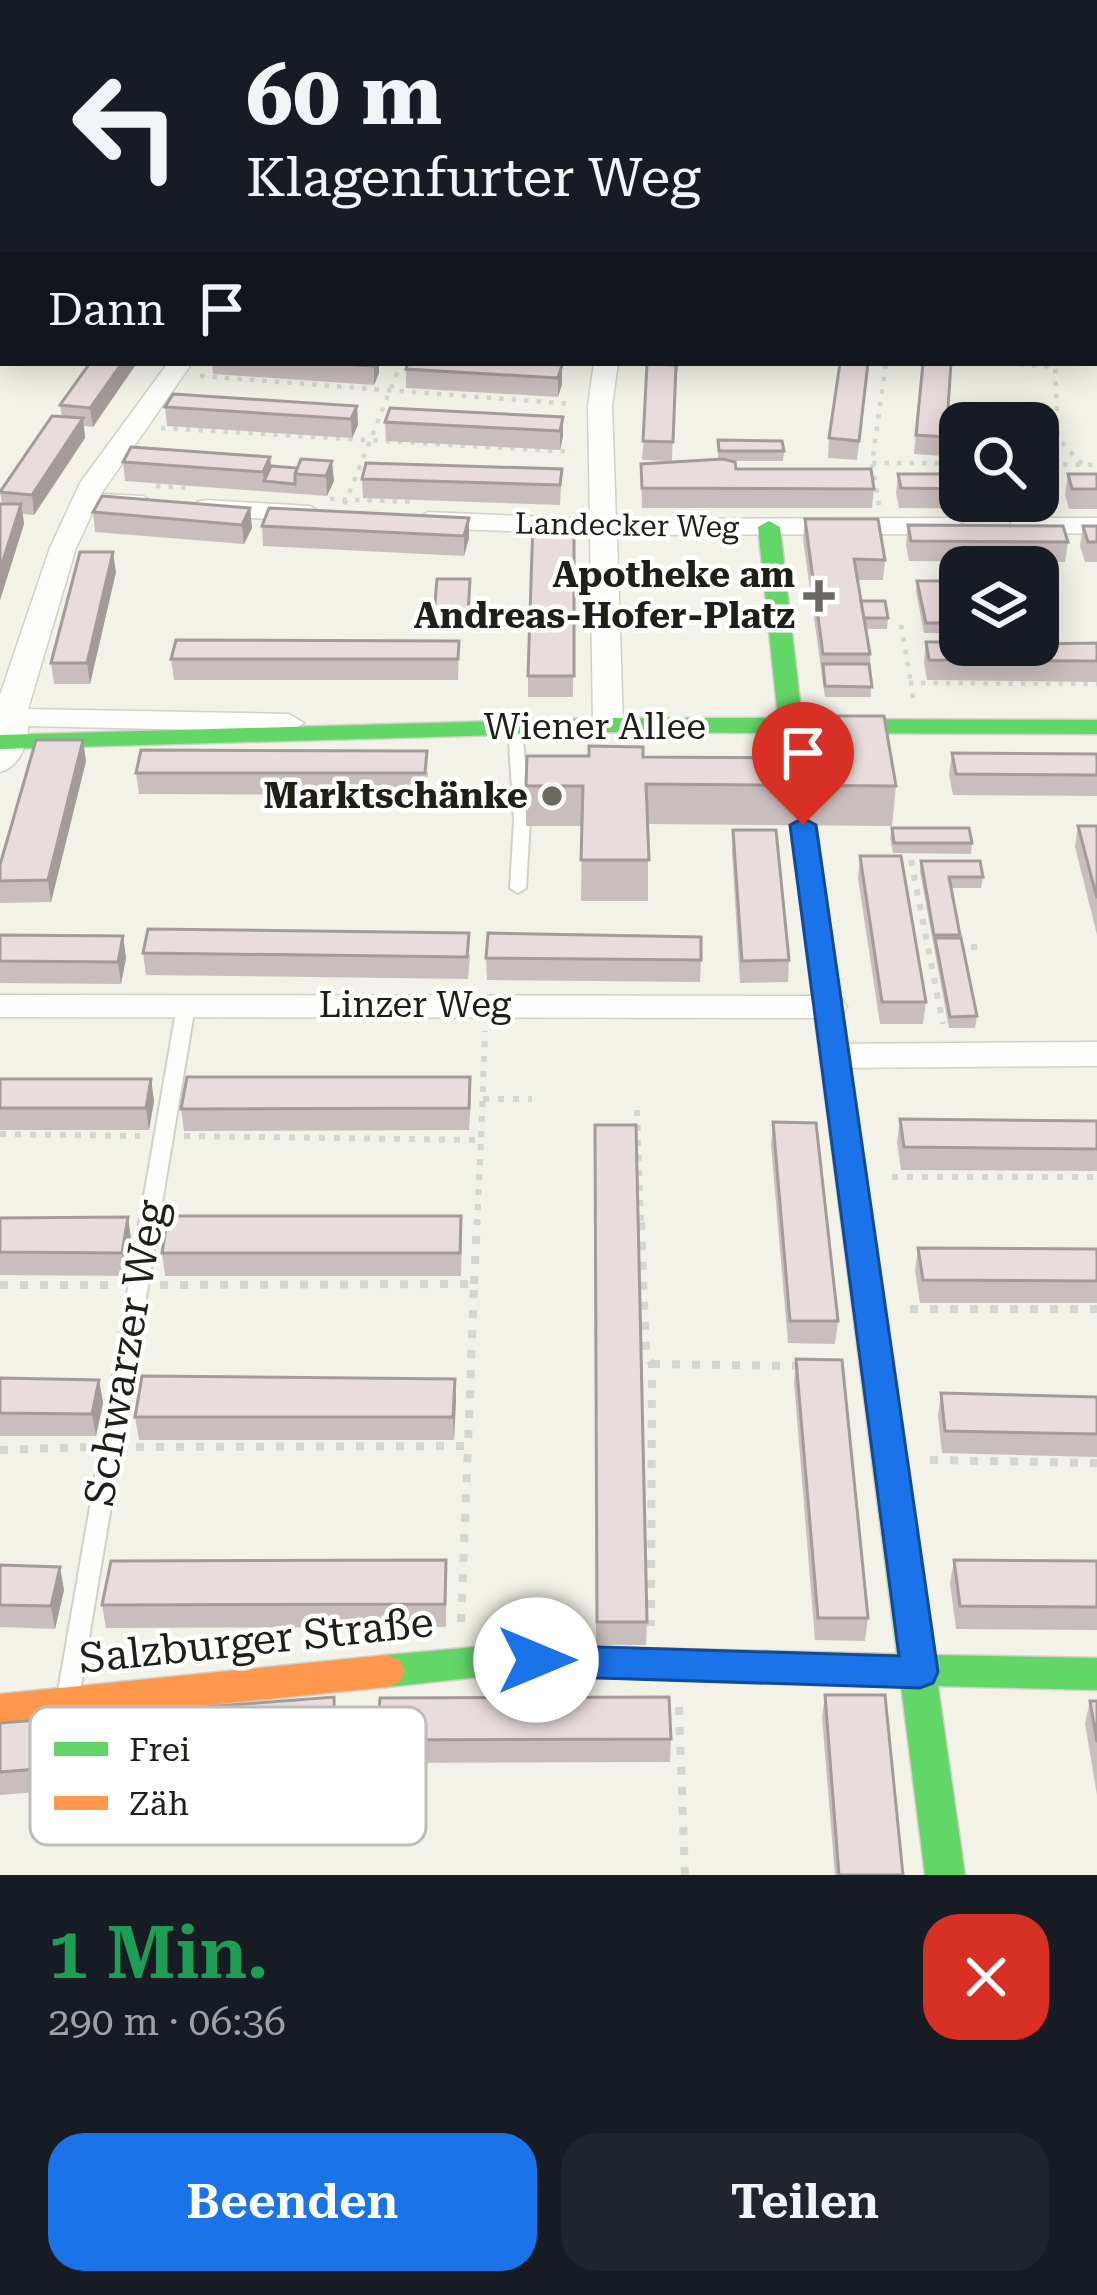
<!DOCTYPE html>
<html lang="de">
<meta charset="utf-8">
<style>
:root{--surface:#171b24;--page:#20242c;--text:#f1f3f6;--muted:#9ea1a6;--accent:#1a73e8}
body{margin:0;font-family:"Roboto Serif",serif;background:var(--page);color:var(--text);height:100vh;display:flex;flex-direction:column;font-size:45px;white-space:nowrap}
*{box-sizing:border-box;margin:0}
p{font-size:39px;color:var(--muted)}
.icon{flex:none;width:66px;height:66px;fill:none;stroke:currentColor;stroke-width:2;stroke-linecap:round;stroke-linejoin:round}
.map{position:relative;height:1875px;overflow:hidden}
.panel{display:flex;flex-direction:column;background:var(--surface);flex:1}
.panel>*{flex:none}
.top-card{position:absolute;left:0px;top:0px;width:1098px;height:366px;box-shadow:0 6px 30px #0003;background:#171b24;color:var(--text);overflow:hidden}
.fabs{position:absolute;left:939px;top:402px;display:grid;gap:24px}
.fabs a{display:grid;place-items:center;width:120px;height:120px;border-radius:24px;background:var(--surface);box-shadow:0 6px 30px #0003;font-size:60px}
.pin{position:absolute;display:grid;place-items:center;width:102px;height:102px;color:#fff;margin:-123px -51px;border-radius:50% 50% 50% 0;rotate:-45deg;box-shadow:0 0 12px #0007}
.pin .icon{rotate:45deg}
.me{position:absolute;width:132px;margin:-66px;rotate:90deg;stroke-linejoin:round;filter:drop-shadow(0 0 9px #0008)}
.turn{display:flex;align-items:center;gap:42px;height:252px;padding:0 48px;font-size:54px}
.turn .icon{width:156px;height:156px;stroke-width:2.5}
.turn b{display:block;font-size:84px;line-height:102px}
.then{display:flex;align-items:center;height:114px;padding:0 48px;background:#0003;gap:24px;font-size:45px}
.round{display:grid;place-items:center;flex:none;width:126px;height:126px;border-radius:36px;background:var(--page)}
.headline{display:flex;align-items:center;justify-content:space-between;height:204px;padding:0 48px}
h1{font-size:72px;font-weight:600;line-height:90px;color:#1e9e55}
.cta{display:flex;gap:24px;margin-top:auto;padding:24px 48px}
.cta a{flex:1;height:138px;border-radius:36px;background:var(--accent);color:#fff;font-size:48px;font-weight:600;line-height:138px;text-align:center}
.cta a+a{background:var(--page);color:var(--text)}
.map>svg:first-child{display:block}
.lines{fill:none;stroke-linecap:round;stroke-linejoin:round}
.lane-casing{stroke:#d1d0c9;stroke-width:4}
.street-casing{stroke:#d1d0c9;stroke-width:3}
.fast-casing{stroke:#d1d0c9;stroke-width:3}
.slow-casing{stroke:#d1d0c9;stroke-width:3}
.path-far3{stroke:#d5d5d2;stroke-width:3;stroke-dasharray:3 6;stroke-linecap:butt}
.path-far2{stroke:#d5d5d2;stroke-width:4.5;stroke-dasharray:4.5 8;stroke-linecap:butt}
.path-far1{stroke:#d5d5d2;stroke-width:6;stroke-dasharray:6 9;stroke-linecap:butt}
.path{stroke:#d5d5d2;stroke-width:8;stroke-dasharray:8 12;stroke-linecap:butt}
.lane{fill:#fdfdfc;fill-rule:evenodd}
.street{fill:#fdfdfc;fill-rule:evenodd}
.fast{fill:#63d668;fill-rule:evenodd}
.slow{fill:#ff974d;fill-rule:evenodd}
.wall{fill:#c8bebd}
.shaded-wall{fill:#a29b9a}
.building{fill:#e8dddc;stroke:#a29b9a;stroke-width:3}
.route{fill:#1a73e8;stroke:#114b97;stroke-width:3}
.poi-dot{fill:#6a6861;stroke:#fff;stroke-width:4.5}
.labels{text-anchor:middle;dominant-baseline:central;stroke-width:9;stroke-linejoin:round;paint-order:stroke}
.far-street-label{font-size:30px;fill:#201e18;stroke:#fff}
.poi-label{font-size:36px;font-weight:bold;fill:#201e18;stroke:#fff;text-anchor:end}
.street-label{font-size:36px;fill:#201e18;stroke:#fff}
.near-street-label{font-size:42px;fill:#201e18;stroke:#fff}
.key{fill:#fff;stroke:#bcbcba;stroke-width:3}
.key-label{font-size:33px;fill:#201e18}
</style>
<div class="map">
<svg width="1097" height="1875" viewBox="0 0 1097 1875">
<rect width="100%" height="100%" fill="#f3f2e8"/>
<g class="lines">
<defs>
<g id="lane">
<path d="M515 723 522 727 530 821 526 888 518 893 510 888 514 821 508 727Z"/>
<path d="M186 1000 195 1006 79 1697 76 1704 68 1707 60 1704 57 1697 177 1006Z"/>
</g>
<g id="street">
<path d="M990 0H1009L1011 3H992Z"/>
<rect x="1095" y="64" width="2" height="12"/>
<rect x="0" y="153" width="3" height="12"/>
<path d="M0 185H3L0 201Z"/>
<rect x="1095" y="317" width="2" height="14"/>
<path d="M3 322V339L0 340V323Z"/>
<path d="M168 363H192L101 494 143 496 156 504 143 512 94 509 76 548 28 709 289 714 304 723 289 732 28 726C29 744 18 768 0 772V695L50 548 80 483Z"/>
<path d="M594 363H618L612 406 616 519 952 518 965 526 952 534 617 535 623 725 618 731H598L593 725 590 534 428 528 415 520 428 512 590 519 588 406Z"/>
<path d="M206 500 310 506 323 514 310 522 197 514 193 508 197 502Z"/>
<path d="M1022 518H1097V534L1013 532 1009 526 1013 520Z"/>
<path d="M0 995 830 996 842 999 847 1007 842 1015 830 1018 0 1017Z"/>
<path d="M1097 1042V1066L837 1068 825 1064 820 1056 825 1048 837 1044Z"/>
</g>
<g id="fast">
<path d="M782 0H797L799 3H784Z"/>
<rect x="1095" y="163" width="2" height="10"/>
<path d="M3 299V314L0 315V300Z"/>
<path d="M769 521 780 527 802 719 1097 720V734L804 733 806 755 794 762 782 755 779 733 608 732 0 749V735L608 718H778L758 527Z"/>
<path d="M803 817 816 825 933 1655 1097 1658V1690L938 1686 965 1875H925L901 1685 497 1675 387 1687 374 1682 369 1671 374 1660 387 1655 497 1645 897 1654 790 825Z"/>
</g>
<path id="slow" d="M387 1655 400 1660 405 1671 400 1682 387 1687 0 1726V1694Z"/>
</defs>
<use href="#lane" class="lane-casing"/>
<use href="#street" class="street-casing"/>
<use href="#fast" class="fast-casing"/>
<use href="#slow" class="slow-casing"/>
<path class="path-far3" d="M817 3 855 0"/>
<g class="path-far2">
<path d="M1007 363 1055 367 1058 438 1083 465"/>
<path d="M200 376 572 404"/>
<path d="M161 428 573 452"/>
<path d="M872 463H960"/>
<path d="M1038 464 1097 465"/>
<path d="M156 486 191 488"/>
<path d="M330 499 413 502"/>
<path d="M879 505 872 463 886 363"/>
<path d="M340 516 401 363"/>
<path d="M901 625 911 683"/>
<path d="M913 698 911 683 1097 684"/>
</g>
<g class="path-far1">
<path d="M911 860 943 1024"/>
<path d="M956 947H980"/>
<path d="M483 1099H532"/>
<path d="M637 1110 641 1225"/>
<path d="M0 1134 140 1136"/>
<path d="M184 1136 481 1140 485 1031"/>
<path d="M892 1177H1097"/>
<path d="M477 1225 481 1140"/>
</g>
<g class="path">
<path d="M641 1222 646 1355 652 1364 651 1626"/>
<path d="M474 1284 477 1222"/>
<path d="M0 1285H115"/>
<path d="M910 1309H1097"/>
<path d="M652 1364 798 1366"/>
<path d="M136 1447 468 1446 474 1284 159 1285"/>
<path d="M0 1450 86 1447"/>
<path d="M930 1460 1097 1463"/>
<path d="M461 1622 468 1446"/>
<path d="M679 1707 685 1875"/>
</g>
<use href="#lane" class="lane"/>
<use href="#street" class="street"/>
<use href="#fast" class="fast"/>
<use href="#slow" class="slow"/>
</g>
<g class="wall">
<path d="M48 0H102L100 3H48Z"/>
<path d="M625 0H662V3H626Z"/>
<path d="M90 363 93 427 84 426 85 438 34 515 23 514 24 524 0 600V504H2L0 492 62 417 60 405Z"/>
<path d="M212 363H379V373L374 385 213 374Z"/>
<path d="M650 363H679L677 373H675L672 461 642 460Z"/>
<path d="M869 363 857 460 828 458 829 438Z"/>
<path d="M922 363 946 437 944 456 914 454Z"/>
<path d="M562 365V384L558 397 406 388V369Z"/>
<path d="M357 406 358 425 352 438 167 426 165 407Z"/>
<path d="M563 417V436L560 450 386 441 385 422Z"/>
<path d="M718 440 784 451 783 461H729L736 469 874 489 872 508H642L641 464 718 460Z"/>
<path d="M270 457 271 466 297 468 301 459 334 481 327 496 125 481 123 462Z"/>
<path d="M562 469 560 505 363 498 362 479Z"/>
<path d="M898 474H960V501H1038V475L1049 490 1046 509 899 508 896 493Z"/>
<path d="M1068 474H1097V509H1069L1065 494Z"/>
<path d="M250 508 252 528 244 544 95 532 93 512Z"/>
<path d="M469 518V538L464 556 263 546 262 526Z"/>
<path d="M805 519 885 560 883 580H857L861 601 888 618 887 629H865L870 654 871 697H825L803 539Z"/>
<path d="M574 521 573 697H528V676Z"/>
<path d="M908 525 1068 542 1065 562 909 561 906 545Z"/>
<path d="M1083 526H1097V562H1085L1080 546Z"/>
<path d="M116 572 90 684H54L51 663Z"/>
<path d="M917 581 953 623 952 633H924L916 591Z"/>
<path d="M470 589 468 625H435L434 615Z"/>
<path d="M459 641 458 680H174L171 659Z"/>
<path d="M926 642 1097 643V682L927 680 924 662Z"/>
<path d="M830 716 896 786 892 826 648 824V901H581L582 826H526V786L643 757 827 758Z"/>
<path d="M952 753 1097 754V796L953 795 949 774Z"/>
<path d="M86 761 51 902 0 903V865Z"/>
<path d="M428 772 426 795 139 794 136 773Z"/>
<path d="M1078 826H1097V935L1075 847Z"/>
<path d="M892 828 972 843 971 854 893 853 890 838Z"/>
<path d="M733 830 789 960 788 982 740 983 732 851Z"/>
<path d="M860 856 926 1002 923 1024H880L858 878Z"/>
<path d="M921 861 983 877 981 888H951L977 1016 975 1028H949L920 872Z"/>
<path d="M0 935 123 936 126 958 121 984 0 983Z"/>
<path d="M143 953 470 955 468 979 146 975Z"/>
<path d="M486 958 701 960 700 982 487 980Z"/>
<path d="M0 1079H151L154 1101 149 1130H0Z"/>
<path d="M471 1099 469 1130 184 1131 181 1109Z"/>
<path d="M900 1119 1097 1121V1171L901 1170 897 1142Z"/>
<path d="M773 1122 838 1321 835 1344 788 1343 771 1145Z"/>
<path d="M595 1125 647 1622 646 1645H596Z"/>
<path d="M128 1217 131 1240 125 1276 0 1275V1218Z"/>
<path d="M462 1239 461 1276H165L162 1253Z"/>
<path d="M918 1248 1097 1249V1303H920L915 1270Z"/>
<path d="M796 1359 868 1618 865 1641 815 1640 794 1382Z"/>
<path d="M0 1378 99 1380 103 1403 96 1436H0Z"/>
<path d="M455 1379 454 1440H139L135 1417Z"/>
<path d="M941 1393 1097 1397V1457L942 1453 938 1416Z"/>
<path d="M446 1560V1627L106 1628 102 1605Z"/>
<path d="M954 1560 1097 1561V1630L956 1629 950 1583Z"/>
<path d="M0 1565 64 1590 55 1629 0 1627Z"/>
<path d="M825 1695 903 1875H835L822 1717Z"/>
<path d="M1090 1701H1097V1795L1085 1723Z"/>
<path d="M336 1719 337 1768 0 1795V1723Z"/>
<path d="M671 1739 670 1762 379 1763 377 1740Z"/>
</g>
<g class="shaded-wall">
<rect x="78" y="0" width="19" height="3"/>
<path d="M3 102V122L0 126V106Z"/>
<path d="M122 363H137L93 427 90 408Z"/>
<path d="M374 363H379V373L374 385Z"/>
<path d="M562 365V384L558 397V378Z"/>
<path d="M357 406 358 425 352 438 351 419Z"/>
<path d="M563 417V436L560 450V431Z"/>
<path d="M83 418 85 438 34 515 32 495Z"/>
<path d="M270 457 272 476 264 481 265 491 263 472Z"/>
<path d="M332 461 334 481 327 496 326 476Z"/>
<path d="M21 504 24 524 0 600V570Z"/>
<path d="M250 508 252 528 244 544 242 525Z"/>
<path d="M469 518V538L464 556V536Z"/>
<path d="M113 552 116 572 90 684 87 663Z"/>
<path d="M83 740 86 761 51 902 48 880Z"/>
<path d="M123 936 126 958 121 984 118 962Z"/>
<path d="M151 1079 154 1101 149 1130 146 1108Z"/>
<path d="M128 1217 131 1240 125 1276 122 1253Z"/>
<path d="M455 1379 456 1402 454 1440 453 1417Z"/>
<path d="M99 1380 103 1403 96 1436 92 1414Z"/>
<path d="M60 1567 64 1590 55 1629 51 1606Z"/>
</g>
<g class="building">
<path d="M0 0H14L11 3H3V9H0Z"/>
<path d="M712 0H772L771 3H711Z"/>
<path d="M935 0H965L967 3H938Z"/>
<path d="M3 66V85H0V70Z"/>
<path d="M90 363H122L90 408 60 405Z"/>
<path d="M326 363H374L373 366Z"/>
<path d="M408 363H525L562 365 558 378 406 369Z"/>
<path d="M840 363H868L859 441 829 438Z"/>
<path d="M923 363H951L946 437 916 435Z"/>
<path d="M647 364 676 365 673 442 643 441Z"/>
<path d="M173 394 357 406 351 419 165 407Z"/>
<path d="M390 408 563 417 560 431 385 422Z"/>
<path d="M52 416 83 418 32 495 0 492Z"/>
<path d="M718 440 782 441 784 451H719Z"/>
<path d="M131 447 270 457 263 472 123 462Z"/>
<path d="M301 459 332 461 326 476 295 474Z"/>
<path d="M723 459 735 462 736 469H871L874 489 642 488 641 464Z"/>
<path d="M366 463 562 469 560 485 362 479Z"/>
<path d="M271 466 297 468 295 474V484L264 481Z"/>
<path d="M898 474H960V489L901 488Z"/>
<path d="M1068 474H1097V489H1072Z"/>
<path d="M1038 475H1045L1049 490H1038Z"/>
<path d="M102 496 250 508 242 525 93 512Z"/>
<path d="M0 504H21L0 570Z"/>
<path d="M269 508 469 518 464 536 262 526Z"/>
<path d="M805 519H878L885 560 854 559 870 654H823Z"/>
<path d="M533 521H574V676H528Z"/>
<path d="M908 525 1063 526 1068 542 911 541Z"/>
<path d="M1083 526H1097V542H1088Z"/>
<path d="M80 552H113L87 663H51Z"/>
<path d="M437 579H470L468 615H434Z"/>
<path d="M917 581H944L953 623H926Z"/>
<path d="M861 601H885L888 618H864Z"/>
<path d="M176 640 459 641 458 659H171Z"/>
<path d="M926 642H960V645L1097 643V661L929 660Z"/>
<path d="M823 664H869L872 687 825 686Z"/>
<path d="M830 716H884L896 786 646 784 649 860H581L583 786H526L527 756H589V746L643 747V757L836 758Z"/>
<path d="M36 740H83L48 880 0 881V865Z"/>
<path d="M141 750 427 751 425 773H136Z"/>
<path d="M952 753 1097 754V775L956 774Z"/>
<path d="M1078 826H1097V898Z"/>
<path d="M892 828H969L972 843H894Z"/>
<path d="M733 830H776L789 960 742 961Z"/>
<path d="M860 856H901L926 1002H882Z"/>
<path d="M921 861H980L983 877H949L960 935H934Z"/>
<path d="M148 929 469 933 467 957 143 953Z"/>
<path d="M488 933 701 937V960L486 958Z"/>
<path d="M0 935 123 936 118 962 0 961Z"/>
<path d="M935 938H961L977 1016 950 1017Z"/>
<path d="M187 1077H470L469 1108 181 1109Z"/>
<path d="M0 1079H151L146 1108H0Z"/>
<path d="M900 1119 1097 1121V1149L904 1147Z"/>
<path d="M773 1122 816 1123 838 1321H790Z"/>
<path d="M595 1125H636L647 1622H597Z"/>
<path d="M168 1216H461L460 1253H162Z"/>
<path d="M128 1217 122 1253 0 1252V1218Z"/>
<path d="M918 1248 1097 1249V1281L923 1280Z"/>
<path d="M796 1359 842 1360 868 1618H818Z"/>
<path d="M142 1376 455 1379 453 1417H135Z"/>
<path d="M0 1378 99 1380 92 1414 0 1413Z"/>
<path d="M941 1393 1097 1397V1434L945 1431Z"/>
<path d="M446 1560 445 1604 102 1605 111 1561Z"/>
<path d="M954 1560 1097 1561V1607L960 1606Z"/>
<path d="M0 1565 60 1567 51 1606 0 1605Z"/>
<path d="M825 1695H885L903 1875H839Z"/>
<path d="M334 1697 335 1745 0 1772V1723Z"/>
<path d="M669 1697 671 1739 377 1740 380 1698Z"/>
<path d="M1090 1701H1097V1742Z"/>
</g>
<path class="route" d="M803 818 816 825 938 1672 933 1683 920 1688 536 1676 523 1671 517 1660 523 1649 536 1645 899 1656 790 825Z"/>
<g class="poi-dot">
<path d="M813 578h12v12h12v12h-12v12h-12v-12h-12v-12h12z"/>
<circle cx="552" cy="796" r="12"/>
</g>
<g class="labels">
<g class="far-street-label">
<text transform="translate(627 525) rotate(1)">Landecker Weg</text>
</g>
<g class="poi-label">
<text x="795" y="575">Apotheke am<tspan x="795" dy="41">Andreas-Hofer-Platz</tspan></text>
<text x="528" y="796">Marktschänke</text>
</g>
<g class="street-label">
<text x="595" y="727">Wiener Allee</text>
<text x="415" y="1005">Linzer Weg</text>
</g>
<g class="near-street-label">
<text transform="translate(125 1353) rotate(-80)">Schwarzer Weg</text>
<text transform="translate(256 1640) rotate(-6)">Salzburger Straße</text>
</g>
</g>
<rect x="30" y="1707" width="396" height="138" rx="18" class="key"/>
<rect x="54" y="1742" width="54" height="14" fill="#63d668"/>
<rect x="54" y="1796" width="54" height="14" fill="#ff974d"/>
<g class="key-label">
<text x="129" y="1761">Frei</text>
<text x="129" y="1815">Zäh</text>
</g>
</svg>
<div class="fabs">
<a><svg class="icon" aria-label="search" viewBox="0 0 24 24"><circle cx="10" cy="10" r="6"/><path d="M15 15l6 6"/></svg></a>
<a><svg class="icon" aria-label="layers" viewBox="0 0 24 24"><path d="M12 4l9 5-9 5-9-5zM3 14l9 5 9-5"/></svg></a>
</div>
<div class="pin" style="left:803px;top:825px;background:#d93025"><svg class="icon" aria-label="arrive" viewBox="0 0 24 24"><path d="M6 21V4h12l-3 4 3 4H6"/></svg></div>
<svg class="me" style="left:536px;top:1660px" viewBox="-20 -20 40 40"><circle r="19" fill="#fff"/><path d="M0-13L10 11 0 6-10 11z" fill="#1a73e8"/></svg>
<div class="top-card">
<div class="turn"><svg class="icon" aria-label="left" viewBox="0 0 24 24"><path d="M17 20v-9H6M10 6l-5 5 5 5"/></svg><div><b>60 m</b>Klagenfurter Weg</div></div>
<div class="then">Dann<svg class="icon" aria-label="arrive" viewBox="0 0 24 24"><path d="M6 21V4h12l-3 4 3 4H6"/></svg></div>
</div>
</div>
<section class="panel">
<div class="headline"><div><h1>1 Min.</h1><p>290 m · 06:36</p></div><a class="round" style="background:#d93025;color:#fff"><svg class="icon" aria-label="close" viewBox="0 0 24 24"><path d="M6 6l12 12M18 6L6 18"/></svg></a></div>
<div class="cta"><a>Beenden</a><a>Teilen</a></div>
</section>
